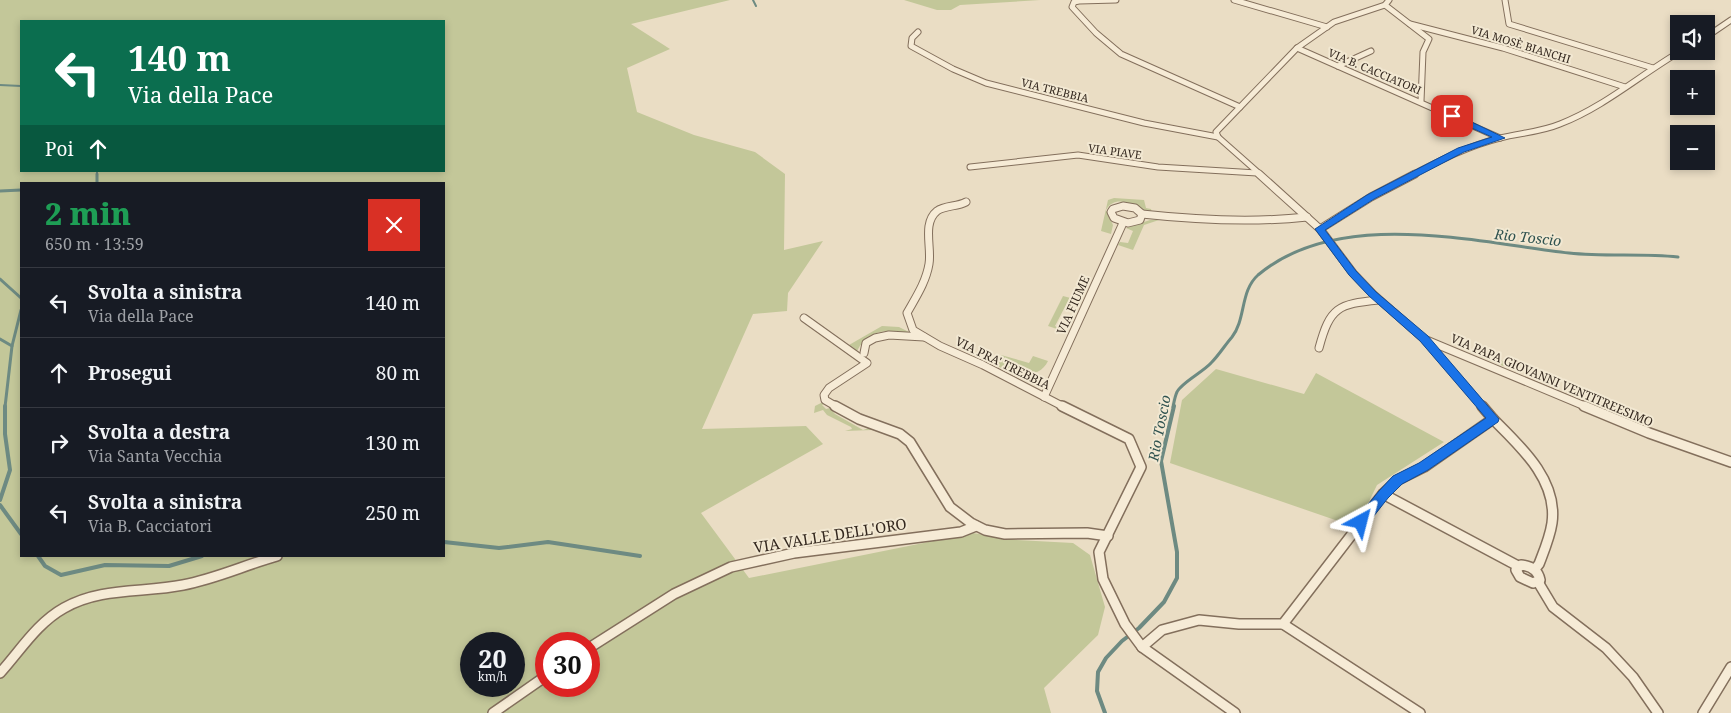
<!DOCTYPE html>
<html lang="it">
<meta charset="utf-8">
<style>
:root{--surface:#171b24;--page:#20242c;--text:#f1f3f6;--muted:#9ea1a6;--line:#363941}
body{margin:0;font-family:"Noto Serif",serif;background:var(--page);color:var(--text);height:100vh;display:flex;flex-direction:column;font-size:19px;white-space:nowrap}
*{box-sizing:border-box;margin:0}
p{font-size:16px;color:var(--muted)}
.icon{flex:none;width:28px;height:28px;fill:none;stroke:currentColor;stroke-width:2;stroke-linecap:round;stroke-linejoin:round}
.map{position:relative;flex:1;overflow:hidden}
.details{position:absolute;left:20px;top:182px;width:425px;height:375px;display:flex;flex-direction:column;background:var(--surface);border-radius:0px;box-shadow:0 2px 8px #0003}
.details>*{flex:none}
.top-card{position:absolute;left:20px;top:20px;width:425px;height:152px;border-radius:0px;box-shadow:0 2px 8px #0003;background:#0b6e4f;color:#fff;overflow:hidden}
.fabs{position:absolute;left:1670px;top:15px;display:grid;gap:10px}
.fabs a{display:grid;place-items:center;width:45px;height:45px;border-radius:0px;background:var(--surface);box-shadow:0 2px 8px #0003;font-size:25px}
.speed{position:absolute;left:460px;top:632px;display:flex;gap:10px;font-size:25px;font-weight:700;text-align:center}
.speed>*{display:grid;place-content:center;width:65px;height:65px;border-radius:50%;background:var(--surface);box-shadow:0 2px 8px #0003;line-height:1}
.speed small{font-size:12px;font-weight:400}
.speed .limit{border:8px solid #d22;background:#fff;color:#111}
.pin{position:absolute;display:grid;place-items:center;width:42px;height:42px;color:#fff;margin:-21px;border-radius:10px;box-shadow:0 2px 8px #0006}
.me{position:absolute;width:55px;margin:-28px;rotate:38deg;stroke-linejoin:round;filter:drop-shadow(0 0 4px #0008)}
.turn{display:flex;align-items:center;gap:18px;height:105px;padding:0 25px;font-size:22px}
.turn .icon{width:65px;height:65px;stroke-width:2.5}
.turn b{display:block;font-size:35px;line-height:42px}
.then{display:flex;align-items:center;height:48px;padding:0 25px;background:#0003;gap:10px;font-size:19px}
.round{display:grid;place-items:center;flex:none;width:52px;height:52px;border-radius:0px;background:var(--page)}
.overview{display:flex;align-items:center;justify-content:space-between;height:85px;padding:0 25px}
h1{font-size:30px;font-weight:800;line-height:38px;color:#1e9e55}
ul{padding:0;list-style:none}
li{display:flex;align-items:center;gap:15px;height:70px;padding:0 25px;border-top:1px solid var(--line)}
li div{flex:1}
li b{display:block;font-size:19px}
li em{font-style:normal}
.map>svg:first-child{display:block}
.green{fill:#c3c799;fill-rule:evenodd}
.lines{fill:none;stroke-linecap:round;stroke-linejoin:round}
.stream-far2{stroke:#6d8a82;stroke-width:2}
.stream-far1{stroke:#6d8a82;stroke-width:3}
.stream{stroke:#6d8a82;stroke-width:4}
.street-far2-casing{stroke:#836f5c;stroke-width:7}
.street-far1-casing{stroke:#836f5c;stroke-width:9}
.street-casing{stroke:#836f5c;stroke-width:12}
.street-far2{stroke:#f6ebd6;stroke-width:5}
.street-far1{stroke:#f6ebd6;stroke-width:7}
.street{stroke:#f6ebd6;stroke-width:9}
.route{fill:#1a73e8;stroke:#114b97}
.labels{text-anchor:middle;dominant-baseline:central;stroke-width:4;stroke-linejoin:round;paint-order:stroke}
.far-street-label{font-size:11px;fill:#34281f;stroke:#f2e8d2}
.street-label{font-size:12px;fill:#34281f;stroke:#f2e8d2}
.water-label{font-size:14px;font-style:italic;fill:#2f524f;stroke:#f2e8d2}
.near-street-label{font-size:15px;fill:#34281f;stroke:#f2e8d2}
</style>
<div class="map">
<svg width="1731" height="713" viewBox="0 0 1731 713">
<rect width="100%" height="100%" fill="#eaddc4"/>
<g class="green">
<path d="M0 0H730L631 24 670 49 627 68 637 112 694 135 755 152 785 174 784 250 823 241 788 293 787 311 753 314 702 429 806 426 823 444 701 513 749 578 973 533 1017 540 1073 543 1090 555 1105 607 1098 635 1044 688 1051 713H0ZM21 21H444V171H21ZM21 184H444V556H21ZM471 644H514V686H471ZM546 644H589V686H546Z"/>
<path d="M904 0H1040L960 5 951 10H937Z"/>
<path d="M1114 198 1144 200 1146 208 1151 209 1152 213C1138 209 1117 191 1106 210L1113 225 1111 234 1101 231 1108 200Z"/>
<path d="M1162 219 1144 225 1133 250 1118 245 1120 242 1128 243 1133 231 1126 228 1150 220Z"/>
<path d="M1063 296 1078 300 1069 299 1055 326 1063 331 1048 326Z"/>
<path d="M882 326 899 327 913 334 912 335C891 328 868 328 857 351L849 345Z"/>
<path d="M1477 351 1534 373 1532 376 1519 370 1520 368 1514 365 1513 368H1508L1479 356Z"/>
<path d="M1001 355 1029 363 1033 356 1048 361C1039 380 1013 377 998 366V362Z"/>
<path d="M1216 369 1304 394 1316 373 1444 442 1377 485 1360 520 1341 522 1170 463 1182 400Z"/>
<path d="M823 402 828 403 822 405 826 409 830 408 835 414 863 430 872 427V430L845 431 852 429 851 427 827 415 823 410 814 413 815 406Z"/>
</g>
<g class="lines">
<g class="stream-far2">
<path d="M753 0 756 6"/>
<path d="M0 85 21 86"/>
<path d="M97 171V175"/>
</g>
<g class="stream-far1">
<path d="M97 174V184"/>
<path d="M0 191 21 190"/>
<path d="M0 279 21 298"/>
<path d="M0 339 12 346"/>
<path d="M5 407 12 346 21 310"/>
<path d="M1173 407C1174 402 1175 396 1177 392 1181 383 1203 372 1211 363 1219 355 1225 345 1232 337 1246 319 1240 291 1258 275 1339 207 1473 242 1569 253 1605 257 1642 253 1678 257"/>
</g>
<g class="stream">
<path d="M0 500 10 470 5 434V406"/>
<path d="M0 505 21 534"/>
<path d="M444 542 499 548 548 542 640 556"/>
<path d="M38 556 45 566 61 575 105 565 169 566 202 556"/>
<path d="M1105 713 1097 691 1098 672 1106 658 1122 641 1139 628 1164 602 1177 578V552L1161 461 1174 406"/>
</g>
<defs>
<g id="street-far2">
<path d="M1116 0 1079 1 1074 2 1072 7 1096 33 1121 54 1240 107"/>
<path d="M1234 0 1327 27"/>
<path d="M1505 0 1509 24 1653 68"/>
<path d="M1385 5 1429 39 1423 52 1421 101"/>
<path d="M1410 24 1503 48 1625 87"/>
<path d="M918 32 912 38 911 46 953 69 986 83 1144 123 1218 137"/>
<path d="M1706 37 1731 20"/>
<path d="M1297 48 1500 138"/>
<path d="M1338 66 1371 51"/>
<path d="M970 167 1078 155 1158 167 1257 173"/>
<path d="M1261 175 1218 137 1216 132 1297 48 1334 22 1385 5 1389 0"/>
<path d="M1412 175C1441 160 1468 146 1500 138 1520 133 1541 132 1560 124 1604 107 1640 75 1681 51"/>
</g>
<g id="street-far1">
<path d="M1259 174 1320 229 1353 273 1373 294 1424 339 1587 407"/>
<path d="M966 202C957 207 945 205 937 211 922 223 932 248 929 264 926 282 916 297 907 313L913 330 940 346 983 365 1064 407"/>
<path d="M1123 206 1135 208 1142 214 1140 220 1128 223 1114 218 1111 212 1113 209Z"/>
<path d="M1142 214C1197 220 1252 223 1307 217"/>
<path d="M1320 229 1371 197 1415 174"/>
<path d="M804 318 867 363 829 388 824 395 825 400 837 407"/>
<path d="M1425 340 1483 407"/>
<path d="M1319 348C1330 307 1338 304 1379 300"/>
<path d="M864 353 866 343 875 338 889 335 924 337"/>
<path d="M1044 397 1123 223"/>
</g>
<g id="street">
<path d="M835 406 859 419 900 434 910 442 950 507 971 523 985 530 1005 534 1087 533 1108 536"/>
<path d="M1062 406 1129 439 1141 467 1099 552 1103 579 1125 624 1142 647 1235 713"/>
<path d="M1584 406 1649 433 1731 462"/>
<path d="M1493 419C1520 446 1558 480 1552 523 1550 537 1544 551 1539 564L1535 569"/>
<path d="M1383 494 1518 566"/>
<path d="M1521 565C1531 566 1538 570 1540 580L1533 583 1520 577 1516 570Z"/>
<path d="M1538 582 1553 607 1606 648 1633 677 1658 713"/>
<path d="M1283 624 1420 713"/>
<path d="M1142 647 1162 630 1199 620 1239 624H1283L1383 494 1398 480 1424 467 1493 419 1482 406"/>
<path d="M589 648 674 594 731 567 794 553 961 532 976 526"/>
<path d="M0 673C20 651 37 623 64 608 100 587 143 593 183 585 215 579 245 565 277 556"/>
<path d="M493 713 546 676"/>
<path d="M1703 713 1731 667"/>
</g>
</defs>
<use href="#street-far2" class="street-far2-casing"/>
<use href="#street-far1" class="street-far1-casing"/>
<use href="#street" class="street-casing"/>
<use href="#street-far2" class="street-far2"/>
<use href="#street-far1" class="street-far1"/>
<use href="#street" class="street"/>
</g>
<path class="route" d="M1449 114H1455L1505 138 1464 152 1374 199 1325 230 1356 271 1376 292 1428 336 1499 419 1498 422 1428 470 1402 484 1388 498 1366 526 1361 528 1356 526 1354 522 1356 519 1379 491 1393 476 1419 463 1486 418 1420 341 1369 296 1349 275 1315 229 1367 195 1458 148 1492 137 1449 118Z"/>
<g class="labels">
<g class="far-street-label">
<text transform="translate(1521 44) rotate(17)">VIA MOSÈ BIANCHI</text>
<text transform="translate(1375 71) rotate(23)">VIA B. CACCIATORI</text>
<text transform="translate(1055 90) rotate(14)">VIA TREBBIA</text>
<text transform="translate(1115 151) rotate(8)">VIA PIAVE</text>
</g>
<g class="street-label">
<text transform="translate(1073 305) rotate(-66)">VIA FIUME</text>
<text transform="translate(1003 363) rotate(26)">VIA PRA' TREBBIA</text>
<text transform="translate(1552 380) rotate(23)">VIA PAPA GIOVANNI VENTITREESIMO</text>
</g>
<g class="water-label">
<text transform="translate(1528 237) rotate(6)">Rio Toscio</text>
<text transform="translate(1159 428) rotate(-79)">Rio Toscio</text>
</g>
<g class="near-street-label">
<text transform="translate(830 535) rotate(-9)">VIA VALLE DELL'ORO</text>
</g>
</g>
</svg>
<div class="fabs">
<a><svg class="icon" aria-label="sound" viewBox="0 0 24 24"><path d="M4 9h4l5-4v14l-5-4H4zM17 9q2 3 0 6"/></svg></a>
<a>+</a>
<a>−</a>
</div>
<div class="speed"><div>20<small>km/h</small></div><div class="limit">30</div></div>
<div class="pin" style="left:1452px;top:116px;background:#d93025"><svg class="icon" aria-label="arrive" viewBox="0 0 24 24"><path d="M6 21V4h12l-3 4 3 4H6"/></svg></div>
<svg class="me" style="left:1361px;top:522px" viewBox="-20 -20 40 40"><path d="M0-17L14 15 0 8-14 15z" fill="#1a73e8" stroke="#fff" stroke-width="4"/></svg>
<div class="top-card">
<div class="turn"><svg class="icon" aria-label="left" viewBox="0 0 24 24"><path d="M17 20v-9H6M10 6l-5 5 5 5"/></svg><div><b>140 m</b>Via della Pace</div></div>
<div class="then">Poi<svg class="icon" aria-label="ahead" viewBox="0 0 24 24"><path d="M12 20V5M6 11l6-6 6 6"/></svg></div>
</div>
<section class="details">
<div class="overview"><div><h1>2 min</h1><p>650 m · 13:59</p></div><a class="round" style="background:#d93025;color:#fff"><svg class="icon" aria-label="close" viewBox="0 0 24 24"><path d="M6 6l12 12M18 6L6 18"/></svg></a></div>
<ul>
<li><svg class="icon" aria-label="left" viewBox="0 0 24 24"><path d="M17 20v-9H6M10 6l-5 5 5 5"/></svg><div><b>Svolta a sinistra</b><p>Via della Pace</p></div><em>140 m</em></li>
<li><svg class="icon" aria-label="ahead" viewBox="0 0 24 24"><path d="M12 20V5M6 11l6-6 6 6"/></svg><div><b>Prosegui</b></div><em>80 m</em></li>
<li><svg class="icon" aria-label="right" viewBox="0 0 24 24"><path d="M7 20v-9h11M14 6l5 5-5 5"/></svg><div><b>Svolta a destra</b><p>Via Santa Vecchia</p></div><em>130 m</em></li>
<li><svg class="icon" aria-label="left" viewBox="0 0 24 24"><path d="M17 20v-9H6M10 6l-5 5 5 5"/></svg><div><b>Svolta a sinistra</b><p>Via B. Cacciatori</p></div><em>250 m</em></li>
</ul>
</section>
</div>
